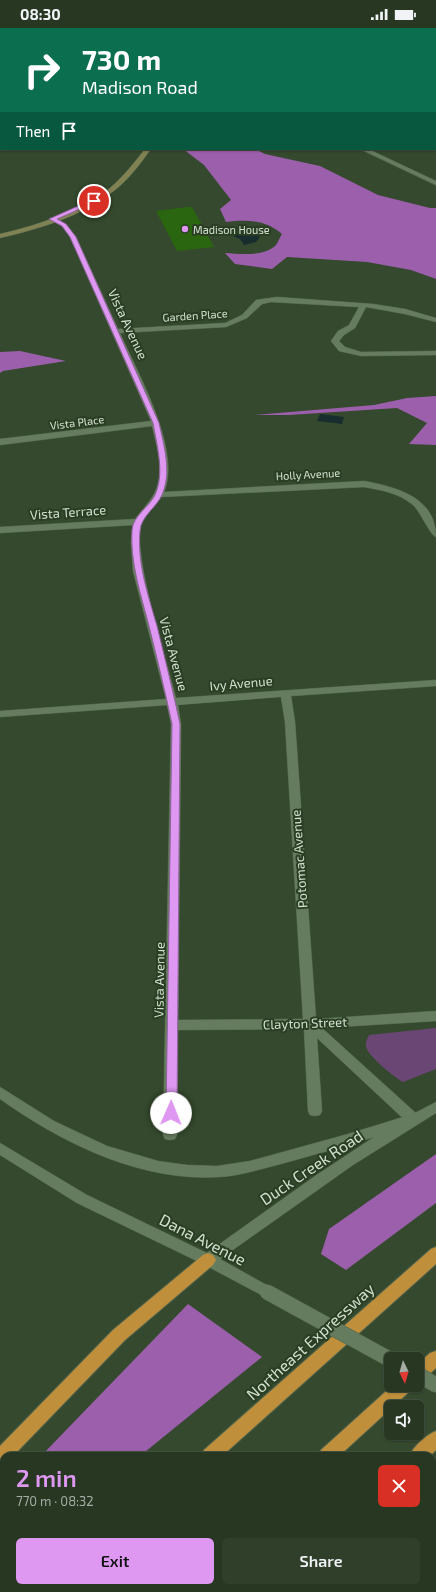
<!DOCTYPE html>
<meta charset="utf-8">
<style>
:root{--surface:#273722;--page:#2f3f2a;--text:#f1f3f6;--muted:#a4aca5;--line:#435140;--accent:#de98f2}
body{margin:0;font-family:"Exo 2",sans-serif;background:var(--page);color:var(--text);height:100vh;display:flex;flex-direction:column;font-size:15px;white-space:nowrap}
*{box-sizing:border-box;margin:0}
p{font-size:13px;color:var(--muted)}
.icon{flex:none;width:22px;height:22px;fill:none;stroke:currentColor;stroke-width:2;stroke-linecap:round;stroke-linejoin:round}
.map{position:relative;flex:1;overflow:hidden}
.side{position:absolute;left:0px;top:1424px;width:436px;height:140px;display:flex;flex-direction:column;background:var(--surface);border-radius:12px 12px 0 0;box-shadow:0 1px 3px #0004,0 0 0 1px var(--line)}
.side>*{flex:none}
.hud{position:absolute;left:0px;top:0px;width:436px;height:122px;box-shadow:0 1px 3px #0004,0 0 0 1px var(--line);background:#0b6e4f;color:#fff;overflow:hidden}
.needle{width:26px;rotate:175deg}
.controls{position:absolute;left:384px;top:1324px;display:grid;gap:8px}
.controls a{display:grid;place-items:center;width:40px;height:40px;border-radius:6px;background:var(--surface);box-shadow:0 1px 3px #0004,0 0 0 1px var(--line);font-size:20px}
.pin{position:absolute;display:grid;place-items:center;width:34px;height:34px;color:#fff;margin:-17px;border:2px solid #fff;border-radius:50%;box-shadow:0 1px 4px #0007}
.me{position:absolute;width:44px;margin:-22px;rotate:1deg;stroke-linejoin:round;filter:drop-shadow(0 0 3px #0008)}
.turn{display:flex;align-items:center;gap:14px;height:84px;padding:0 16px;font-size:18px}
.turn .icon{width:52px;height:52px;stroke-width:2.5}
.turn b{display:block;font-size:28px;line-height:34px}
.then{display:flex;align-items:center;height:38px;padding:0 16px;background:#0003;gap:8px;font-size:15px}
.round{display:grid;place-items:center;flex:none;width:42px;height:42px;border-radius:6px;background:var(--page)}
.summary{display:flex;align-items:center;justify-content:space-between;height:68px;padding:0 16px}
h1{font-size:24px;font-weight:600;line-height:30px;color:var(--accent)}
.primary-button{display:flex;gap:8px;margin-top:auto;padding:8px 16px}
.primary-button a{flex:1;height:46px;border-radius:6px;background:var(--accent);color:#111;font-size:16px;font-weight:600;line-height:46px;text-align:center}
.primary-button a+a{background:var(--page);color:var(--text)}
.status{display:flex;justify-content:space-between;align-items:center;height:28px;padding:0 20px;background:var(--surface);direction:ltr}
.status svg{height:11px;fill:currentColor}
.map>svg:first-child{display:block}
.green{fill:#6a4675}
.forest{fill:#9b5fac}
.water{fill:#182d2d}
.building{fill:#2a660f}
.lines{fill:none;stroke-linecap:round;stroke-linejoin:round}
.minor-casing{stroke:#52644c;stroke-width:1}
.tertiary-casing{stroke:#52644c;stroke-width:1}
.secondary-casing{stroke:#52644c;stroke-width:1}
.motorway-casing{stroke:#52644c;stroke-width:2}
.minor{fill:#657d5e;fill-rule:evenodd}
.tertiary{fill:#657d5e;fill-rule:evenodd}
.secondary{fill:#808254;fill-rule:evenodd}
.motorway{fill:#bf8f3c;fill-rule:evenodd}
.tertiary-bridge-casing{stroke:#52644c;stroke-width:16;stroke-linecap:butt}
.tertiary-bridge{stroke:#657d5e;stroke-width:15}
.route{fill:#de98f2;stroke:#90639d}
.poi-dot{fill:#de98f2;stroke:#293e23;stroke-width:1.5}
.labels{text-anchor:middle;dominant-baseline:central;stroke-width:4;stroke-linejoin:round;paint-order:stroke}
.far-poi-label{font-size:11px;fill:#d3e0cf;stroke:#293e23;text-anchor:start}
.far-street-label{font-size:11px;fill:#d3e0cf;stroke:#293e23}
.street-label{font-size:13px;fill:#d3e0cf;stroke:#293e23}
.near-street-label{font-size:16px;fill:#d3e0cf;stroke:#293e23}
</style>
<div class="status"><b>08:30</b><svg viewBox="0 0 49 12"><path d="M0 12V9h3v3zM5 12V6h3v6zM10 12V3h3v9zM15 12V0h3v12zM26 1h20v11H26zM47 4h2v5h-2z"/></svg></div>
<div class="map">
<svg width="436" height="1564" viewBox="0 0 436 1564">
<rect width="100%" height="100%" fill="#34492d"/>
<path class="green" d="M436 1000V1041L403 1054C394 1049 369 1029 366 1019 365 1015 367 1011 369 1007Z"/>
<g class="forest">
<path d="M183 121H255L265 126 320 138 378 167 430 180H436V251L411 242 367 234 287 229 272 241 235 236 225 225C240 226 264 229 276 217 278 214 280 209 282 206 265 191 247 192 226 194L220 181 231 172 204 137Z"/>
<path d="M20 323 66 333 3 343 0 345V324Z"/>
<path d="M436 368V417L409 416 427 395 397 380 289 387H254L374 377 407 370Z"/>
<path d="M436 1126V1175L346 1242 321 1226 329 1201Z"/>
<path d="M188 1276 262 1329 140 1428H41Z"/>
<path d="M4 1466V1511L0 1508V1470Z"/>
</g>
<g class="water">
<path d="M253 202 260 209 256 214 244 217 240 211 233 208 236 205 248 208 245 205Z"/>
<path d="M320 386 344 389 342 396 317 393Z"/>
</g>
<path class="building" d="M188 179H192L214 219 177 223 156 183Z"/>
<g class="lines">
<defs>
<g id="minor">
<path d="M370 0H377L378 1H371Z"/>
<rect x="0" y="46" width="1" height="4"/>
<path d="M435 61H436L435 66Z"/>
<rect x="435" y="103" width="1" height="5"/>
<path d="M360 121H368L436 153V157Z"/>
<path d="M50 190H54L66 196 76 209 118 301 225 295 242 287 256 272 277 269 373 276 405 281 436 290V294L405 286 366 279 355 300 344 307 339 313 345 319 361 324 436 323V327L361 328 339 323 331 313 338 303 349 297 359 279 271 274 262 276 247 290 226 299 120 305C137 344 182 422 164 464L364 453C396 459 436 469 436 509 430 507 420 483 413 477 399 465 381 462 364 459L161 469C155 477 147 486 142 494 130 520 168 638 176 670L436 652V658L291 668 295 694 316 991 436 983V993L322 1000 418 1087 420 1091 418 1095 413 1096 408 1095 317 1010 322 1083 320 1087 315 1088 310 1087 308 1083 304 1001 178 1002 177 1107 175 1111 170 1112 165 1111 163 1107 171 696 167 677 0 689V683L166 671 133 543 131 515 133 497 0 505V499L135 491C141 483 149 475 154 466 165 446 157 418 152 398L0 417V411L151 393 70 209 62 198 50 192ZM281 669 285 694 303 991 178 992 181 696 178 677Z"/>
</g>
<path id="tertiary" d="M0 1059 54 1093 107 1118 158 1133 187 1137 217 1138 250 1133 348 1106 413 1086 436 1074V1085L353 1137 220 1231 272 1260 274 1264 272 1268 267 1270 203 1236 77 1175 0 1127V1115L87 1167 207 1225 315 1148 374 1109C343 1119 312 1127 281 1136 260 1141 240 1148 219 1149 140 1154 62 1115 0 1071Z"/>
<g id="secondary">
<path d="M288 0H294L287 1Z"/>
<path d="M145 121H151C140 136 129 151 115 162 83 188 39 201 0 210V206C38 197 79 184 110 160 123 149 134 135 145 121Z"/>
</g>
<g id="motorway">
<path d="M436 1219V1236L222 1428H201L204 1422 431 1221Z"/>
<path d="M208 1225 213 1227 216 1232 213 1237 125 1312 13 1428H4V1437L0 1438V1418L113 1302 203 1227Z"/>
<path d="M436 1323V1340L423 1352 417 1354V1337L430 1325Z"/>
<path d="M393 1357H413L411 1362 339 1428H318L321 1422Z"/>
<path d="M436 1403V1422L430 1428H409C414 1418 426 1407 436 1403Z"/>
<path d="M53 1560H74L72 1564H51Z"/>
<path d="M172 1560H192L190 1564H170Z"/>
<path d="M293 1560H311L309 1564H291Z"/>
</g>
</defs>
<use href="#minor" class="minor-casing"/>
<use href="#tertiary" class="tertiary-casing"/>
<use href="#secondary" class="secondary-casing"/>
<use href="#motorway" class="motorway-casing"/>
<use href="#minor" class="minor"/>
<use href="#tertiary" class="tertiary"/>
<use href="#secondary" class="secondary"/>
<use href="#motorway" class="motorway"/>
<defs>
<g id="tertiary-bridge">
<path d="M267 1264 391 1332"/>
<path d="M417 1346 436 1357"/>
</g>
</defs>
<use href="#tertiary-bridge" class="tertiary-bridge-casing"/>
<use href="#tertiary-bridge" class="tertiary-bridge"/>
</g>
<path class="route" d="M94 171 96 174 57 191 66 196 76 209 159 395C164 418 172 444 162 467 156 480 141 488 140 503 137 535 148 567 157 598 165 631 173 663 180 696L177 1085 175 1088H167L166 1085 172 696C165 663 157 630 149 598 141 567 130 535 132 502 133 488 149 479 155 467 165 445 157 418 153 395L70 209 62 198 49 191Z"/>
<circle class="poi-dot" cx="185" cy="201" r="4"/>
<g class="labels">
<g class="far-poi-label">
<text x="193" y="201">Madison House</text>
</g>
<g class="far-street-label">
<text transform="translate(195 287) rotate(-4)">Garden Place</text>
<text transform="translate(77 394) rotate(-7)">Vista Place</text>
<text transform="translate(308 446) rotate(-3)">Holly Avenue</text>
</g>
<g class="street-label">
<text transform="translate(128 296) rotate(65)">Vista Avenue</text>
<text transform="translate(68 484) rotate(-4)">Vista Terrace</text>
<text transform="translate(174 626) rotate(75)">Vista Avenue</text>
<text transform="translate(241 655) rotate(-5)">Ivy Avenue</text>
<text transform="translate(299 831) rotate(-94)">Potomac Avenue</text>
<text transform="translate(159 952) rotate(-89)">Vista Avenue</text>
<text transform="translate(305 995) rotate(-2)">Clayton Street</text>
</g>
<g class="near-street-label">
<text transform="translate(311 1139) rotate(-34)">Duck Creek Road</text>
<text transform="translate(203 1211) rotate(27)">Dana Avenue</text>
<text transform="translate(310 1313) rotate(-42)">Northeast Expressway</text>
</g>
</g>
</svg>
<div class="controls">
<a><svg class="needle" viewBox="-14 -14 28 28"><path d="M0-13l5 13h-10z" fill="#e53935"/><path d="M0 13l5-13h-10z" fill="#a4aca5"/></svg></a>
<a><svg class="icon" aria-label="sound" viewBox="0 0 24 24"><path d="M4 9h4l5-4v14l-5-4H4zM17 9q2 3 0 6"/></svg></a>
</div>
<div class="pin" style="left:94px;top:173px;background:#d93025"><svg class="icon" aria-label="arrive" viewBox="0 0 24 24"><path d="M6 21V4h12l-3 4 3 4H6"/></svg></div>
<svg class="me" style="left:171px;top:1085px" viewBox="-20 -20 40 40"><circle r="19" fill="#fff"/><path d="M0-13L10 11 0 6-10 11z" fill="#de98f2"/></svg>
<div class="hud">
<div class="turn"><svg class="icon" aria-label="right" viewBox="0 0 24 24"><path d="M7 20v-9h11M14 6l5 5-5 5"/></svg><div><b>730 m</b>Madison Road</div></div>
<div class="then">Then<svg class="icon" aria-label="arrive" viewBox="0 0 24 24"><path d="M6 21V4h12l-3 4 3 4H6"/></svg></div>
</div>
<section class="side">
<div class="summary"><div><h1>2 min</h1><p>770 m · 08:32</p></div><a class="round" style="background:#d93025;color:#fff"><svg class="icon" aria-label="close" viewBox="0 0 24 24"><path d="M6 6l12 12M18 6L6 18"/></svg></a></div>
<div class="primary-button"><a>Exit</a><a>Share</a></div>
</section>
</div>
